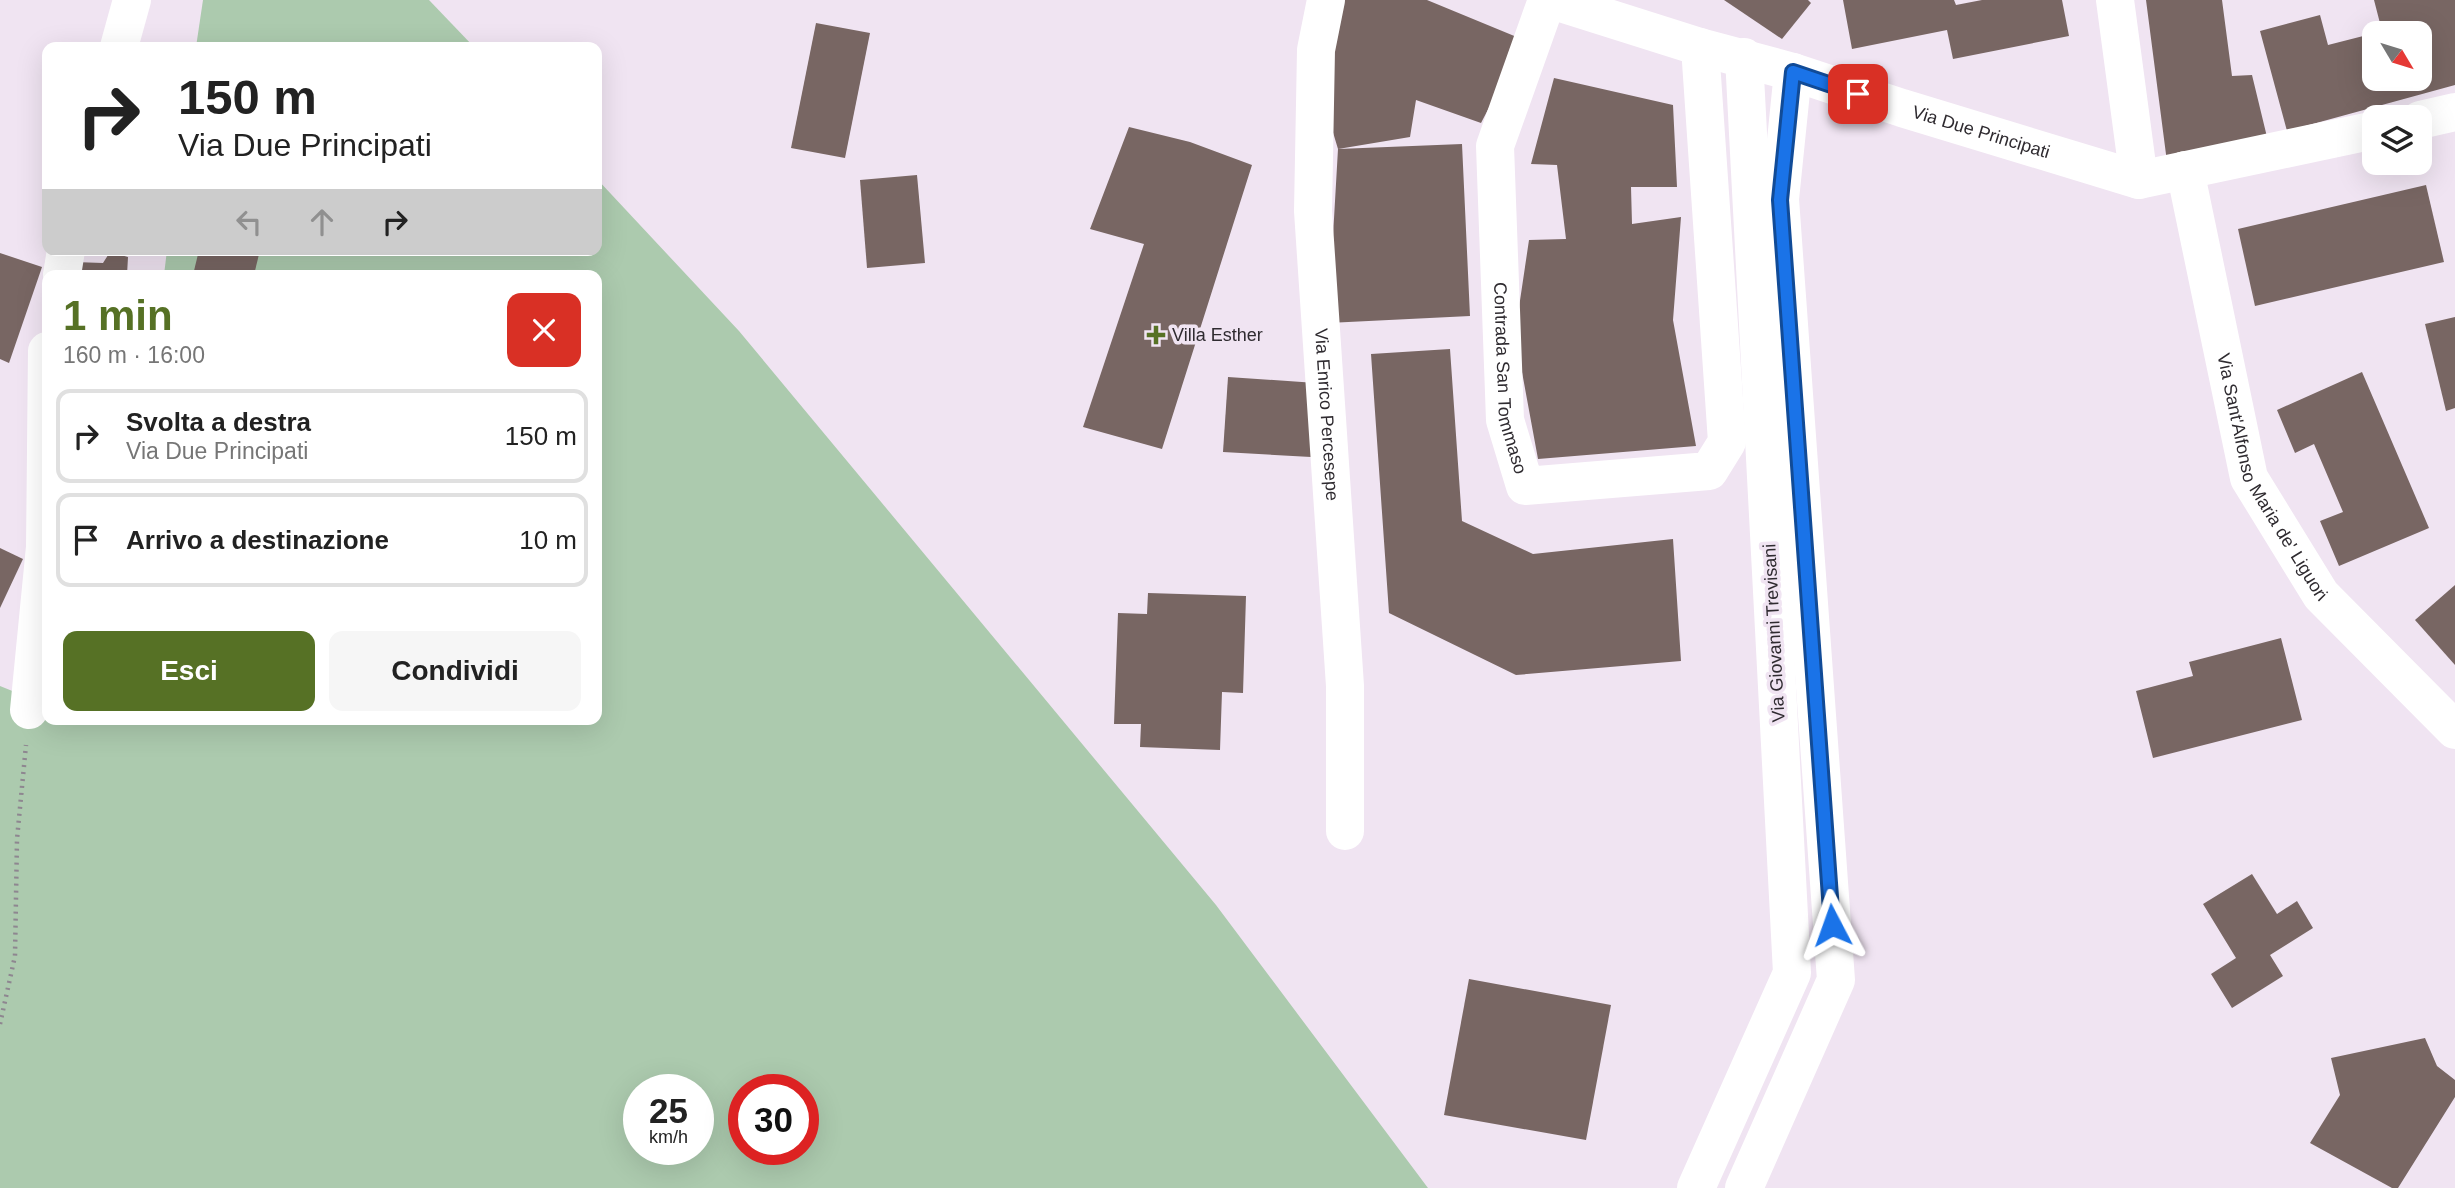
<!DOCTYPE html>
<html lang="it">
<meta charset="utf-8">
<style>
:root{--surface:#fff;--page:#f6f6f6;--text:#222;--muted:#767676;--line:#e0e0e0;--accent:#567125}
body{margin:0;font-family:Arial,sans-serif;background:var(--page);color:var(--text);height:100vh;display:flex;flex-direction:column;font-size:26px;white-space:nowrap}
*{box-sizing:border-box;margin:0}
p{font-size:23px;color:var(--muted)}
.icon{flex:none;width:38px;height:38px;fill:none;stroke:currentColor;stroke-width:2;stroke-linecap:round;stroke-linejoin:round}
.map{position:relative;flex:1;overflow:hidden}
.sheet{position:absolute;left:42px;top:270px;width:560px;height:455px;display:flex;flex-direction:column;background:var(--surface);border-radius:14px;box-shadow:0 7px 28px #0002}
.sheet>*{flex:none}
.top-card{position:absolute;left:42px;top:42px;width:560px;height:214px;border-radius:14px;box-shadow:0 7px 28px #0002;background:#fff;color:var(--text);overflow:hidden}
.needle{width:46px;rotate:128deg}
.controls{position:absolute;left:2362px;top:21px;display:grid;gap:14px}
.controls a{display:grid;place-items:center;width:70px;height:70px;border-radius:14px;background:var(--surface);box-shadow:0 7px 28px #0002;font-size:35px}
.speed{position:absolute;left:623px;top:1074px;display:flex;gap:14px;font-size:35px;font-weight:700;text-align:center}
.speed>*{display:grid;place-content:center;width:91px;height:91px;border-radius:50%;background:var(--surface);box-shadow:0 7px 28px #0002;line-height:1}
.speed small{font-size:18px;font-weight:400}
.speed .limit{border:10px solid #d22;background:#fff;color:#111}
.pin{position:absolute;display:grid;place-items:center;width:60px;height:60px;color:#fff;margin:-30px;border-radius:14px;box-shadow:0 4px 10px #0006}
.me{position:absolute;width:77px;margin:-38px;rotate:356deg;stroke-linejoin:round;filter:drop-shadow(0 0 5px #0008)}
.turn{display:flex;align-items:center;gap:24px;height:147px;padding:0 21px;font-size:32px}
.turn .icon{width:91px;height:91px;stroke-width:2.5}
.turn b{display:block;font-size:49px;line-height:60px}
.lanes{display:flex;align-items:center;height:66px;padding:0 21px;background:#0003;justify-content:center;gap:35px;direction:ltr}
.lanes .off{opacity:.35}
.round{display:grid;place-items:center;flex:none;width:74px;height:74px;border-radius:14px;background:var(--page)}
.headline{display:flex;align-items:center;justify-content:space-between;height:119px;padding:0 21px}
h1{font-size:42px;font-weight:700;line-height:52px;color:var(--accent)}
.primary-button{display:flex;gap:14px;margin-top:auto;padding:14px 21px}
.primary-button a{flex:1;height:80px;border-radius:14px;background:var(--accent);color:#fff;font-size:28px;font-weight:700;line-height:80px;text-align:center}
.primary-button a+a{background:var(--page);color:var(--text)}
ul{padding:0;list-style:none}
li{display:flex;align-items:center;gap:21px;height:94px;margin:0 14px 10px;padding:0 7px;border:4px solid var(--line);border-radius:14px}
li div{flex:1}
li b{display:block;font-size:26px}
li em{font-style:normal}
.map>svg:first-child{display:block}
.green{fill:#accaae;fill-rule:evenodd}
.building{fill:#786663}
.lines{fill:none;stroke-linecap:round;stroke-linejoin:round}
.path{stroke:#8e8690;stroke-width:4.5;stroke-dasharray:2 5;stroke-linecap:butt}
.minor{stroke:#fff;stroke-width:38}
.route-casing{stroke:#114b97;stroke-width:18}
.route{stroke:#1a73e8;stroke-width:12}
.poi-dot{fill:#567125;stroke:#f0e4f2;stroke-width:2.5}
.labels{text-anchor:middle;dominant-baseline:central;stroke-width:7;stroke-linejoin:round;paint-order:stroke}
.street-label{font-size:18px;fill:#2f2b30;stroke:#f0e4f2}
.poi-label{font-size:18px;fill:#2f2b30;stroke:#f0e4f2;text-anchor:start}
</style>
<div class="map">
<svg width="2455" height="1188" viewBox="0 0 2455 1188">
<rect width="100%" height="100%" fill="#f0e4f2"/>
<g class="green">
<path d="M203 0H429L474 47H196Z"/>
<path d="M597 179 739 331 1216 905 1428 1188H0V686L47 705V719H84L99 725 100 719H597V275H164L167 250H597ZM639 1090H698V1150H639ZM744 1090H803V1150H744Z"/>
</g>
<g class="building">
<path d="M1343 0H1427L1524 40 1481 123 1416 100 1410 137 1338 149 1462 144 1470 316 1328 323 1338 149 1323 99Z"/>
<path d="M1724 0H1808L1811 3 1782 39Z"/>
<path d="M1843 0H1954L1956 5 1982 0H2062L2069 36 1953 59 1947 30 1852 49Z"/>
<path d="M2146 0H2222L2232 76 2252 75 2267 137 2167 162Z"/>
<path d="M2374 0H2455V85L2287 131 2260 31 2320 15 2328 45 2375 33V79H2420V33H2376L2382 31Z"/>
<path d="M816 23 870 33 845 158 791 148Z"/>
<path d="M1554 78 1673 105 1677 187H1631L1632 224 1681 217 1673 320 1696 446 1538 459 1515 334 1529 240 1566 239 1557 165 1531 164Z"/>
<path d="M1129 127 1190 142 1252 165 1162 449 1083 427 1144 244 1090 229Z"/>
<path d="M917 175 925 263 867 268 860 180Z"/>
<path d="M2426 185 2444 262 2255 306 2238 229Z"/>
<path d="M199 250H260L254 275H193Z"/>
<path d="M110 252 128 257 127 275H69L74 262 103 263Z"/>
<path d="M0 253 42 267 9 363 0 359Z"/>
<path d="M2455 317V408L2446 411 2425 324Z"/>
<path d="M1450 349 1462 521 1533 554 1673 539 1681 661 1516 675 1389 613 1371 354Z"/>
<path d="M2362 372 2429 528 2339 566 2320 521 2343 512 2314 444 2295 453 2277 410Z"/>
<path d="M1228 377 1316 383 1311 457 1223 452Z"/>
<path d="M0 548 23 559 0 608Z"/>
<path d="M2455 585V665L2415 620Z"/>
<path d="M1148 593 1246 596 1243 693 1222 692 1220 750 1140 747 1141 724H1114L1118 613 1147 614Z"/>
<path d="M2281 638 2302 720 2153 758 2136 691 2193 676 2189 662Z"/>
<path d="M2252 874 2277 914 2297 901 2313 928 2270 955 2283 976 2232 1008 2211 974 2236 958 2203 904Z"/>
<path d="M1469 979 1611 1005 1586 1140 1444 1115Z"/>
<path d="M2425 1038 2437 1066 2455 1080V1097L2398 1188H2392L2310 1143 2340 1095 2331 1058Z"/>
</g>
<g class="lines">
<path class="path" d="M0 1024 15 956 17 839 26 745"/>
<g class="minor">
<path id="s1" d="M1326 0 1316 50 1313 211 1345 686V831"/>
<path id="s2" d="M1547 0 1495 146 1505 420 1525 486 1709 471 1727 442 1700 47"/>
<path id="s3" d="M1551 0 1700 47 1793 72 1902 108 2139 180 2375 130"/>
<path d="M2115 0 2139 180"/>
<path d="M119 47 132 0"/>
<path d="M2420 120 2455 112"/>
<path id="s4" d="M2185 170 2249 478 2321 595 2455 730"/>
<path d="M62 275 66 250"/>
<path d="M29 710 45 547 47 351"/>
<path d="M1696 1188 1792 973 1744 57"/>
<path d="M1744 1188 1836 980 1780 199 1793 72"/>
</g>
</g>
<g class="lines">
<defs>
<path id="route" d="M1832 925 1780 200 1793 72 1858 94"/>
</defs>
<use href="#route" class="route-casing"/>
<use href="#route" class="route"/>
</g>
<path class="poi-dot" d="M1152.5 324.5h7v7h7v7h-7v7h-7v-7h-7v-7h7z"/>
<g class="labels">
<g class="street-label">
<text stroke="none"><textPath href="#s3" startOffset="450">Via Due Principati</textPath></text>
<text stroke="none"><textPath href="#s2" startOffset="388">Contrada San Tommaso</textPath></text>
<text stroke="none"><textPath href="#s1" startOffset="416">Via Enrico Percesepe</textPath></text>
<text stroke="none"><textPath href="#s4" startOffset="322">Via Sant'Alfonso Maria de' Liguori</textPath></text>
<text transform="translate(1774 633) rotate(-93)">Via Giovanni Trevisani</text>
</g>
<g class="poi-label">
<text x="1172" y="335">Villa Esther</text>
</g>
</g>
</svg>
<div class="controls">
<a><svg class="needle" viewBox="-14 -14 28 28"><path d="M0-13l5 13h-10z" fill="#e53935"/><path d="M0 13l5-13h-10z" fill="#767676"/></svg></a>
<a><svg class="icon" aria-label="layers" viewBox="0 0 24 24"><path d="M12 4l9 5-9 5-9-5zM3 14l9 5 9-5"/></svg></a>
</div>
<div class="speed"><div>25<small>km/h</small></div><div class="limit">30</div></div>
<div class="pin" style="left:1858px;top:94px;background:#d93025"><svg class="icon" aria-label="arrive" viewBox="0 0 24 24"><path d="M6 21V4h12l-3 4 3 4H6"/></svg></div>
<svg class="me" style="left:1832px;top:925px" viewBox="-20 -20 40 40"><path d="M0-17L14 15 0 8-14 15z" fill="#1a73e8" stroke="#fff" stroke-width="4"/></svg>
<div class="top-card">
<div class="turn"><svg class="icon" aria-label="right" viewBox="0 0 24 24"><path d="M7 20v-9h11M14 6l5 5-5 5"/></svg><div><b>150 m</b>Via Due Principati</div></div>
<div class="lanes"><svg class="icon off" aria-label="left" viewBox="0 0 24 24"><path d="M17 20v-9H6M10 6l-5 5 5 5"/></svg><svg class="icon off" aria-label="ahead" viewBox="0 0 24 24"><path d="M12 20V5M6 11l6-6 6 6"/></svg><svg class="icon" aria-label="right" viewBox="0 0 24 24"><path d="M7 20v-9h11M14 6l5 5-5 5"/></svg></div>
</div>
<section class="sheet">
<div class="headline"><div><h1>1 min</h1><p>160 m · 16:00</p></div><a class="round" style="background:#d93025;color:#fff"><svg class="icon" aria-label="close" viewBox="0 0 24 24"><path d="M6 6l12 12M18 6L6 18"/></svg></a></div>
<ul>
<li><svg class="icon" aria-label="right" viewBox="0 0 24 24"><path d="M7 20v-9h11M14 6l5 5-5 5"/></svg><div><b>Svolta a destra</b><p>Via Due Principati</p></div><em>150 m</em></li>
<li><svg class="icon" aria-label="arrive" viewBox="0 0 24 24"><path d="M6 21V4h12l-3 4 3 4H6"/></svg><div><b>Arrivo a destinazione</b></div><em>10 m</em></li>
</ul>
<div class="primary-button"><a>Esci</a><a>Condividi</a></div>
</section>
</div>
